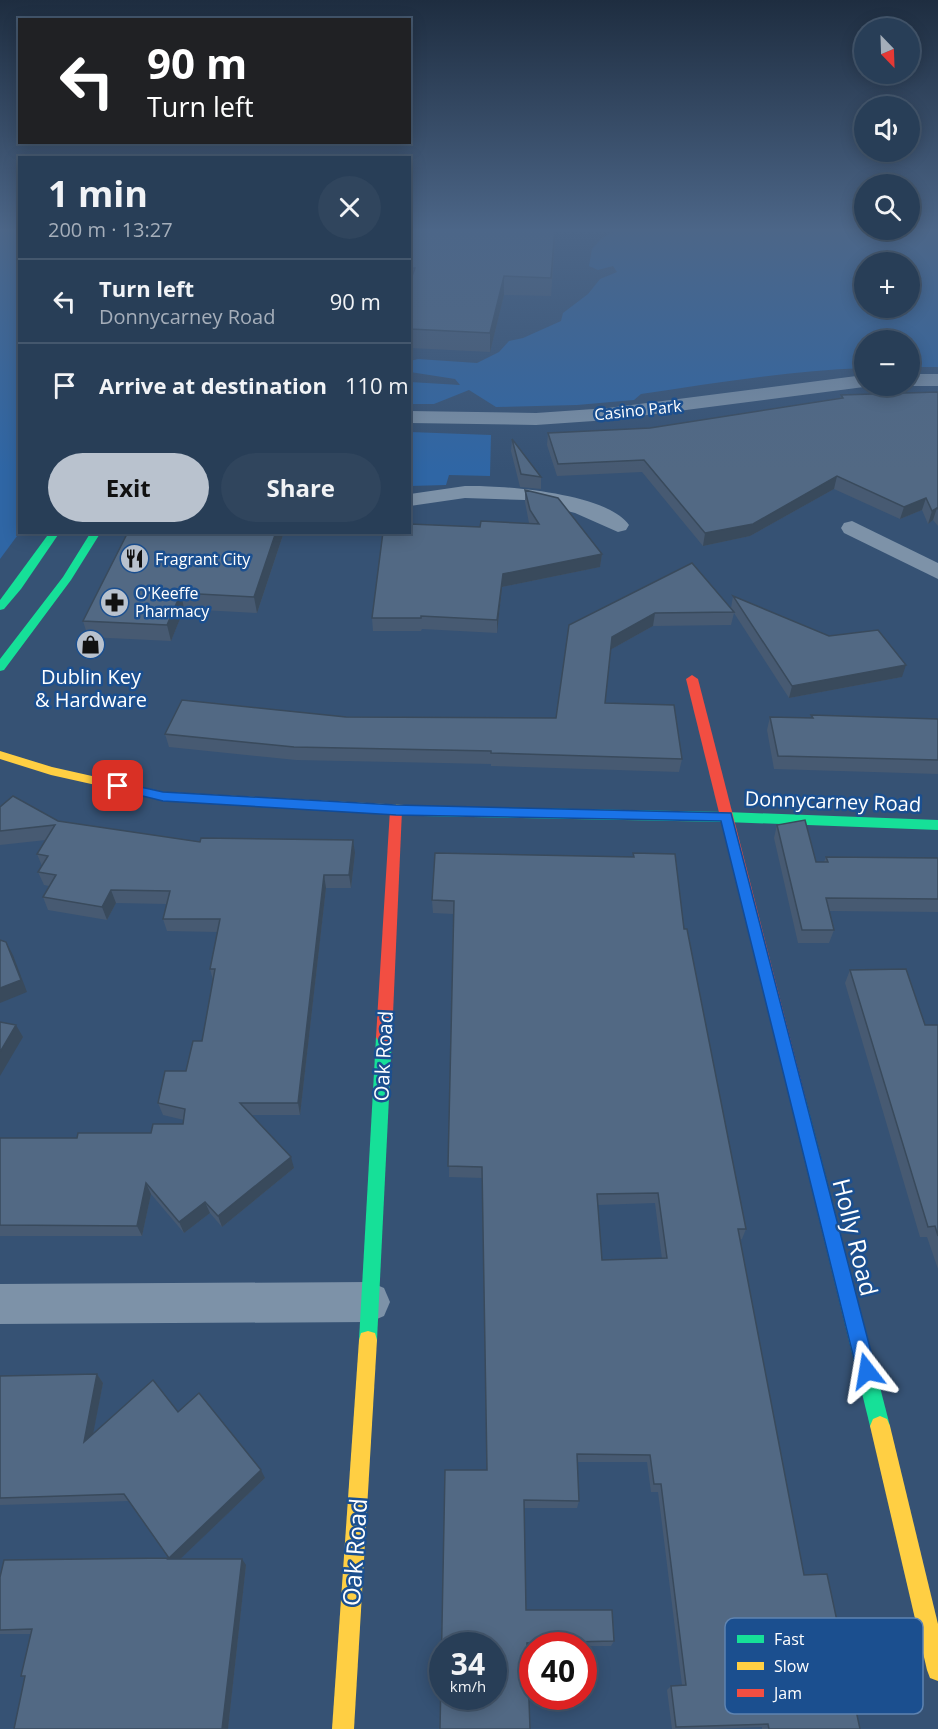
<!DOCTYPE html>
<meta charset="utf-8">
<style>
:root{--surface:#283e57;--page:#30455d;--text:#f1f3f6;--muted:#a5aeba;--line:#44576d;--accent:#b9c2ce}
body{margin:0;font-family:"Open Sans",sans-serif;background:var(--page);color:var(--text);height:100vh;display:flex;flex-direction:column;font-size:22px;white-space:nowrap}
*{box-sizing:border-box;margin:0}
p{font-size:20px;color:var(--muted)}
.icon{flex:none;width:33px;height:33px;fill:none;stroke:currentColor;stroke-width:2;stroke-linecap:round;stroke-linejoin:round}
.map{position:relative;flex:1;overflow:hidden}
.details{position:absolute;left:18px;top:156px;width:393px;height:378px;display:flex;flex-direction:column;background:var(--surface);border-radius:0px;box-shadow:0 3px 15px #0003,0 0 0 2px var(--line)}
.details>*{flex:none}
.top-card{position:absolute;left:18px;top:18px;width:393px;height:126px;border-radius:0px;box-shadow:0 3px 15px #0003,0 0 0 2px var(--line);background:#202124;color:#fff;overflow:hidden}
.needle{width:39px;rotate:157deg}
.controls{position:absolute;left:854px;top:18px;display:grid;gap:12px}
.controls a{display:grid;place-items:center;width:66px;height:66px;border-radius:50%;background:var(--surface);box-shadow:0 3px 15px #0003,0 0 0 2px var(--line);font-size:30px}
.speed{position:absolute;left:429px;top:1632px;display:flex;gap:12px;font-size:30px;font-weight:700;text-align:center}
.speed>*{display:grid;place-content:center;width:78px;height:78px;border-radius:50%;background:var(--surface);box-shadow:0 3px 15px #0003,0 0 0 2px var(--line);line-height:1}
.speed small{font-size:15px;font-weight:400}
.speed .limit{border:9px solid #d22;background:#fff;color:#111}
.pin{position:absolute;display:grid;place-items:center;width:51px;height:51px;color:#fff;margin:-26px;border-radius:12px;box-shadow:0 3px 9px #0006}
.me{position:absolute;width:66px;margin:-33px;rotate:346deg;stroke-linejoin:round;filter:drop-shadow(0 0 4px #0008)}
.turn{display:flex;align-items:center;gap:21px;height:126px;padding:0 30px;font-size:27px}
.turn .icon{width:78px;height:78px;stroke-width:2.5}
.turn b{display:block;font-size:42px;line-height:51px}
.round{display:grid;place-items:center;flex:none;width:63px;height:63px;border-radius:32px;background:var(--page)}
.headline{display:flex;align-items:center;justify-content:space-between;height:102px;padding:0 30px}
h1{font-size:36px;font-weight:700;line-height:45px}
.button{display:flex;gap:12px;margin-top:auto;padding:12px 30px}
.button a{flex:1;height:69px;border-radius:36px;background:var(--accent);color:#111;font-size:24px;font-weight:700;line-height:69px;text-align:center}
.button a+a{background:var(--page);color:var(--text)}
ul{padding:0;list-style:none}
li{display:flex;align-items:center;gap:18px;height:84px;padding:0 30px;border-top:2px solid var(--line)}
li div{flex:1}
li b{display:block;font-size:22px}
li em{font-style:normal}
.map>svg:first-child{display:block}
.green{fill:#2f66a5;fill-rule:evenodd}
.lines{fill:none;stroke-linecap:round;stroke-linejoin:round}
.street{fill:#7d92a8;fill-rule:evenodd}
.fast{fill:#16e098;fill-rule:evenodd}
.slow{fill:#ffcf43;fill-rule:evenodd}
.jam{fill:#f24e42;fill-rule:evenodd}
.wall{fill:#475a72;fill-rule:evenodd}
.shaded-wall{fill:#394a5c}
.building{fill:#526984;stroke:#394a5c;stroke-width:1.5;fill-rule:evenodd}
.route{fill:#1a73e8;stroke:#114b97;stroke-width:1.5}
.labels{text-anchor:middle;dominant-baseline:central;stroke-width:5;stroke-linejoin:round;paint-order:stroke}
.far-street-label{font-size:16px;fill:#fff;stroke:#1b4f8f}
.far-poi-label{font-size:16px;fill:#fff;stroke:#1b4f8f;text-anchor:start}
.poi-label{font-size:20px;fill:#fff;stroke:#1b4f8f}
.street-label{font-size:20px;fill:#fff;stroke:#1b4f8f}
.near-street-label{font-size:24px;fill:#fff;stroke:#1b4f8f}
.key{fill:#1b4f8f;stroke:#5f84b1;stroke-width:1.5}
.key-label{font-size:16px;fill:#fff}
</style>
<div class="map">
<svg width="938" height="1729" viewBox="0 0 938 1729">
<rect width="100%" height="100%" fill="#365274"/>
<g class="green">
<path d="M0 228H19L20 532 0 559Z"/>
<path d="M620 228H938V367H909V340H864V368C789 371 715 383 641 394L634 400 577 405 496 407 469 390 434 404H410V382L460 385 455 379 410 372V361L418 359 477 363 499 352 509 341 523 338 561 321 563 313 588 294 600 279 617 272 613 266 598 270 589 266 592 249 601 239ZM864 262H909V308H864Z"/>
<path d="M410 432 491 435 490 476 449 475 446 485 410 486Z"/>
</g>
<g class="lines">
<g class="street">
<rect x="909" y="374" width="29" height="12"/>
<path d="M864 375V386H868L864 387 608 420 536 425 410 423V411L536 413 608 408Z"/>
<path d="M465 486C502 485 607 493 629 525L626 530 618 532 575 513 525 500 465 498 410 506V494Z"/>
<path d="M852 521 938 563V579L844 533 841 528 844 523Z"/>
<path d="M370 1282 384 1288 390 1302 384 1316 370 1322 0 1324V1284Z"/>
</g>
<g class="fast">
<path d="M50 532H60L21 589 4 609 0 610V600Z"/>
<path d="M91 532H101L71 580 4 670 0 671V659L63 577Z"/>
<path d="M423 806 726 812 938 820V830L726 822 423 816 417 811Z"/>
<path d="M384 1031 389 1032 392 1037 377 1340 375 1347 368 1349 361 1347 359 1340 376 1037 379 1032Z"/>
<path d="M798 1093 804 1095 806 1100 890 1426 887 1433 880 1436 873 1433 870 1426 790 1100 792 1095Z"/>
</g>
<g class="slow">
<path d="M0 751 52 767 163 792 423 806 429 811 423 816 163 800 51 775 0 759Z"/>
<path d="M368 1331 375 1333 377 1340 354 1729H332L359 1340 361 1333Z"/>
<path d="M880 1416 887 1419 890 1426 938 1624V1681L930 1678 927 1670 870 1426 873 1419Z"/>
</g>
<g class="jam">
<path d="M692 675 698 679 806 1100 804 1105 798 1107 792 1105 790 1100 686 679Z"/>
<path d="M396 805 402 810 392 1037 389 1042 384 1043 379 1042 376 1037 390 810Z"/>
</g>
</g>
<g class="wall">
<path d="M410 228H556L551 296 504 295 490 352 410 348Z"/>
<path d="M938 392V526L933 520 928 524 922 510 900 519 834 489 750 536 703 546 642 472 557 476 547 445 548 433 650 428 840 398 841 395Z"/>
<path d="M512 439 541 477V489L520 487 511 451Z"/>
<path d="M525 490 602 554 600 567 502 587 497 633 422 629 421 631H373L372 618 480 527 529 523 525 502Z"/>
<path d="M284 532 257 613 184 609 171 641 88 637 83 621Z"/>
<path d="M692 563 733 611 731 608 733 596 902 677 789 698 734 613 731 625 653 626 610 650 605 703 682 759 679 772 491 766V764L296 760 169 747 165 734 346 717 556 718 569 625Z"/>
<path d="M811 715 938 719V774L774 769 767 730 770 717 811 718Z"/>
<path d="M0 807 58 821 200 842 355 853 351 888H326L300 1115H252L294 1168 222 1227 210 1213 184 1233 151 1194 142 1236H0V1138H77L151 1133 183 1124 184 1120 163 1115 158 1103 186 1071 202 1041 213 980 210 969 217 932 167 931 163 919 167 904 116 903 107 920 48 910 43 897 49 886 44 885 38 872 42 866 37 854 46 840 0 845Z"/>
<path d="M777 825 816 862H824L826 857 938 858V912L829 911 834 930 829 943H798L774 838Z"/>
<path d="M633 853 684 929 746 1229 742 1239 740 1240 804 1575 860 1729H762V1727L712 1729H672L667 1690 671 1686 682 1685 658 1492H651L647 1462H577L579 1501 577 1508H524L526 1610 614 1641 611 1646H532V1647H528L487 1470 482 1178 449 1177 453 914 433 913 432 900 633 857ZM655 1203 662 1259 602 1260 598 1205Z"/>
<path d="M850 970 925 1025H938V1269L927 1237H920L845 983Z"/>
<path d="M97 1374 103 1383 93 1433 178 1412 265 1478 180 1559 246 1565 228 1729H14L25 1678 21 1676 31 1634H0V1577L169 1558 129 1501 0 1505V1376Z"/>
</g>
<g class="shaded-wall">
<path d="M504 276V295L490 352V333Z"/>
<path d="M837 476 834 489 750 536 703 546 705 533Z"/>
<path d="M926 498 922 510 900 519 904 507Z"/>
<path d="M937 508 933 520 928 524 932 511Z"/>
<path d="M276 532H284L257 613 254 597Z"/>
<path d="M602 554 600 567 502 587 497 633V620L503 574Z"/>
<path d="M181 593 184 609 171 641 167 625Z"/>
<path d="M655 613 653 626 610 650 612 637Z"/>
<path d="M906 665 902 677 789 698 792 686Z"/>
<path d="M353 840 355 853 351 888 349 875Z"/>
<path d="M324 875 326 888 300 1115 298 1103Z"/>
<path d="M111 890 116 903 107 920 102 907Z"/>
<path d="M6 942 13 955 27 992 0 1003V988Z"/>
<path d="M16 1025 23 1037 0 1076V1052Z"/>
<path d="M291 1157 294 1168 222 1227 218 1216Z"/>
<path d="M146 1183 151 1194 142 1236 137 1226Z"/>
<path d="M205 1202 210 1213 184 1233 179 1222Z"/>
<path d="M97 1374 103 1383 90 1450 84 1442Z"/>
<path d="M261 1470 265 1478 174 1565 168 1559Z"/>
<path d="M242 1559 246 1565 228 1729H222Z"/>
</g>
<g class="building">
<path d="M410 228H555L551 278 504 276 490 333 410 329V282L415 268H410Z"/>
<path d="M938 392V509L937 508 932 511 926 498 904 507 837 476 753 524 705 533 644 460 558 464 548 433 650 428 843 398 841 395Z"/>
<path d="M512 439 541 477 521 474Z"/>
<path d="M525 490 558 498 602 554 503 574 497 620 421 616V618H372L383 532H410V524L480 527 481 521 539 524 530 510Z"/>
<path d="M128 532H276L254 597 181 593 167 625 83 621Z"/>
<path d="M692 563 734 612 655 613 612 637 605 703 674 705 682 759 491 753V751L294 747 165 734 182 700 346 717 556 718 569 625Z"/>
<path d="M733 596 829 636 878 630 906 665 792 686Z"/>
<path d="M811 715 938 719V760L778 756 770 717 813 718Z"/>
<path d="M13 796 58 821 200 842 201 838 353 840 349 875H324L298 1103H240L291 1157 218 1216 205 1202 179 1222 146 1183 137 1226 0 1225V1138H77L78 1133H151L153 1124H183L185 1109 158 1103 165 1071H186L193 1041H202L215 969H210L220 919H163L170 891 111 890 102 907 43 897 56 875 38 872 48 856 37 854 55 825 0 831V807Z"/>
<path d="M805 820 816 862H828L826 857 938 858V899L826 898 834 930H802L777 825Z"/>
<path d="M435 853 634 857 633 853 675 854 684 929H687L746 1229H738L804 1575 827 1574 860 1729H769L768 1724 676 1727 671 1686 686 1685 661 1484H654L650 1455 577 1454 579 1501 524 1500 526 1610H612L614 1641 527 1643 530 1729H440L445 1470H487L482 1167 448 1166 454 901 432 900ZM658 1193 667 1258 602 1260 597 1194ZM442 1646H494V1696H442Z"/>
<path d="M0 940 6 942 21 980 0 988Z"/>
<path d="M906 969 925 1025H938V1236L935 1226 928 1227 850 970Z"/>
<path d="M0 1022 16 1025 0 1052Z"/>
<path d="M97 1374 84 1442 153 1380 178 1412 199 1393 261 1470 168 1559H242L222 1729H14L25 1676H21L32 1629 0 1630V1577L4 1560 169 1558 124 1494 0 1498V1376Z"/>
</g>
<linearGradient id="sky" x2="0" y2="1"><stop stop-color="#1e2d40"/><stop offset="0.49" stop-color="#4c6688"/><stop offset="1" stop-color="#4c6688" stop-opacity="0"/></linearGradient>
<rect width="938" height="470" fill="url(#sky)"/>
<path class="route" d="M118 782 163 792 396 805 731 813 876 1371 873 1377 867 1380 860 1377 857 1371 721 821 396 815 163 801 114 789 112 786Z"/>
<defs>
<symbol id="restaurant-disc" viewBox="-11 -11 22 22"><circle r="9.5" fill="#b9c2ce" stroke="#1b4f8f"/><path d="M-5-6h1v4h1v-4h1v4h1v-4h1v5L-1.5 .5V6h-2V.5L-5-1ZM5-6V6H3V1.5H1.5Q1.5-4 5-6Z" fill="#111"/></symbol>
<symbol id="pharmacy-disc" viewBox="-11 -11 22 22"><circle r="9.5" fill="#b9c2ce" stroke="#1b4f8f"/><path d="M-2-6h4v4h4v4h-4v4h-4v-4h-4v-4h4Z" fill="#111"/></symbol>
<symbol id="shop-disc" viewBox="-11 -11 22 22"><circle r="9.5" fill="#b9c2ce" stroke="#1b4f8f"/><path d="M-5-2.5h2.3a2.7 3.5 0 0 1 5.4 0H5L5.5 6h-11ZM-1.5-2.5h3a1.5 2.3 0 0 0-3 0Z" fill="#111"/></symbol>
</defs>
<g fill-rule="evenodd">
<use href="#restaurant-disc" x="118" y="542" width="33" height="33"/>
<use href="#pharmacy-disc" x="98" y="586" width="33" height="33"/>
<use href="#shop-disc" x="74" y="628" width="33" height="33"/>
</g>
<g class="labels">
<g class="far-street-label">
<text transform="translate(638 410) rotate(-6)">Casino Park</text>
</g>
<g class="far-poi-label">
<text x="155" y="559">Fragrant City</text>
<text x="135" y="593">O'Keeffe<tspan x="135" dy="18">Pharmacy</tspan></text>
</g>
<g class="poi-label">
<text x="91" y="676">Dublin Key<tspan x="91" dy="23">&amp; Hardware</tspan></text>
</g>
<g class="street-label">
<text transform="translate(833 801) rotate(2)">Donnycarney Road</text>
<text transform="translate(383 1056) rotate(-87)">Oak Road</text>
</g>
<g class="near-street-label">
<text transform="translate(856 1237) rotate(76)">Holly Road</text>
<text transform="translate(354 1552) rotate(-86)">Oak Road</text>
</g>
</g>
<rect x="725" y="1618" width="198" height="96" rx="9" class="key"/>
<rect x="737" y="1635" width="27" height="8" fill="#16e098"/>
<rect x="737" y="1662" width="27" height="8" fill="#ffcf43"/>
<rect x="737" y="1689" width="27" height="8" fill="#f24e42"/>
<g class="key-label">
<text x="774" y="1645">Fast</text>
<text x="774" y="1672">Slow</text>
<text x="774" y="1699">Jam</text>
</g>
</svg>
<div class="controls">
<a><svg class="needle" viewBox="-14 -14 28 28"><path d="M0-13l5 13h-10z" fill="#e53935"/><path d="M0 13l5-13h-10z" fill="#a5aeba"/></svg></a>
<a><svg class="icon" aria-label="sound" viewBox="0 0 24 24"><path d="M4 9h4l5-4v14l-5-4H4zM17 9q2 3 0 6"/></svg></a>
<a><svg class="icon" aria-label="search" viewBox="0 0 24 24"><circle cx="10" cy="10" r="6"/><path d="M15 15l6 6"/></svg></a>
<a>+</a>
<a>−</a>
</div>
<div class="speed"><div>34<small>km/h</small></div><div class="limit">40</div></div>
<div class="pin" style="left:118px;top:786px;background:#d93025"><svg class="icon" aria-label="arrive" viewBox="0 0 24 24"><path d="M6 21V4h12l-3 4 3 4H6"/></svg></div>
<svg class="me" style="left:867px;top:1371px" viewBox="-20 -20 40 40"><path d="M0-17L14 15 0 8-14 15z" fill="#1a73e8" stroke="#fff" stroke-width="4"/></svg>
<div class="top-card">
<div class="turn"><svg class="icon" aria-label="left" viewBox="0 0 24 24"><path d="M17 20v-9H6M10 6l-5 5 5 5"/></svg><div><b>90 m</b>Turn left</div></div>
</div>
<section class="details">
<div class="headline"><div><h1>1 min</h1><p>200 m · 13:27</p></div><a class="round"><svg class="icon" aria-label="close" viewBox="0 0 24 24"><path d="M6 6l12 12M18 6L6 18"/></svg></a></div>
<ul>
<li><svg class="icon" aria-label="left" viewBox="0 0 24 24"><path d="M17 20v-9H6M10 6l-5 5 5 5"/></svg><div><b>Turn left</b><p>Donnycarney Road</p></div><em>90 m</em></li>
<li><svg class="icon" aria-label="arrive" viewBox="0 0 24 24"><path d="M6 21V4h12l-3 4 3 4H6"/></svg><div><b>Arrive at destination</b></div><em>110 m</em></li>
</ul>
<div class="button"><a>Exit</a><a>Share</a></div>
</section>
</div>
